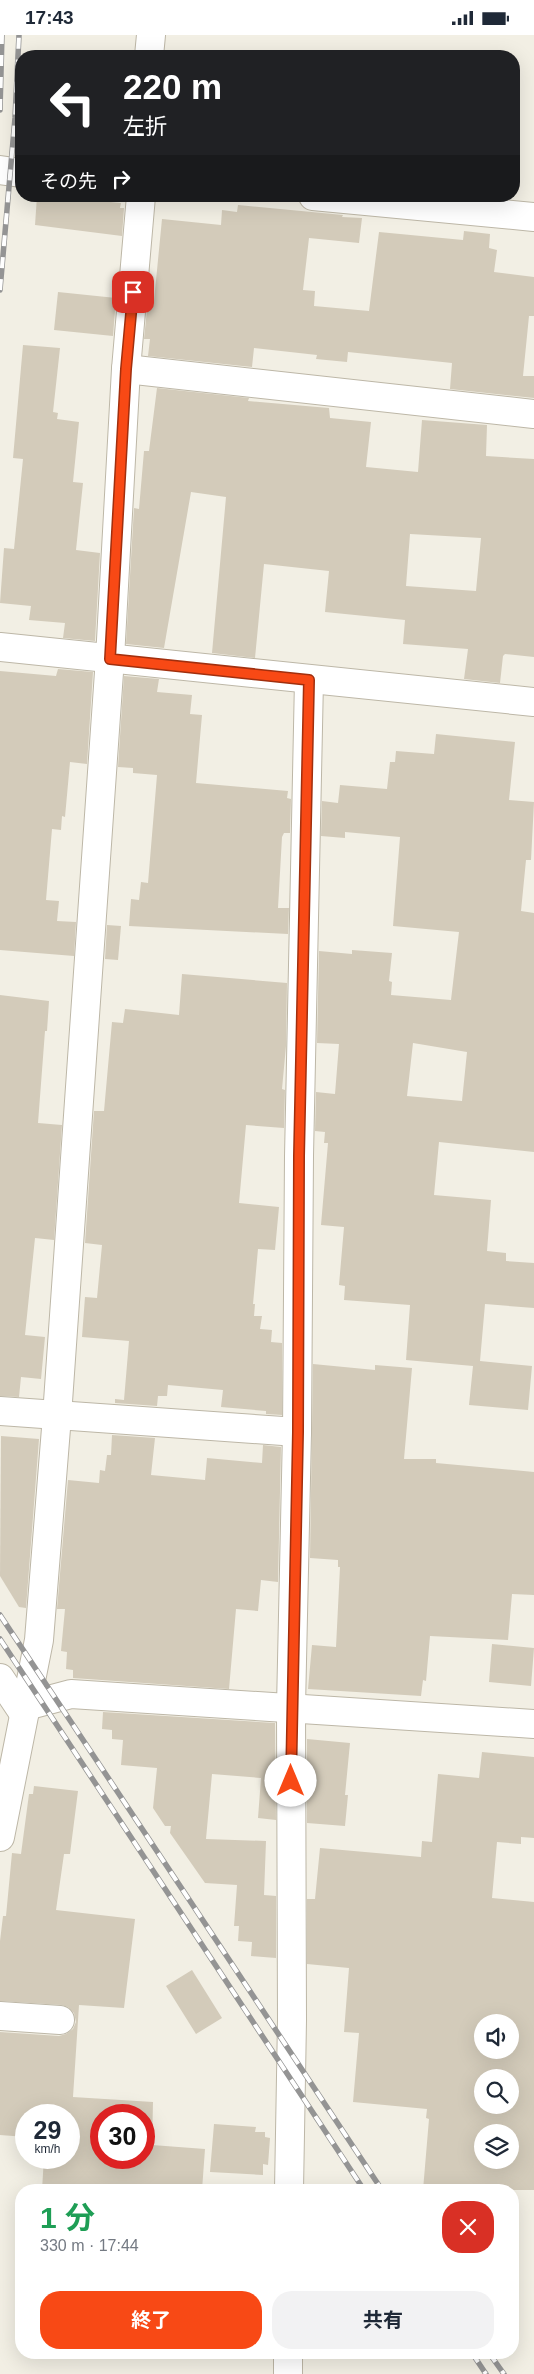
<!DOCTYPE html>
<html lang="ja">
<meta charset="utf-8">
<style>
:root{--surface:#fff;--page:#f2f2f3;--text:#1f2937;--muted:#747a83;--accent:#f84915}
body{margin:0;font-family:Helvetica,"Noto Sans JP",sans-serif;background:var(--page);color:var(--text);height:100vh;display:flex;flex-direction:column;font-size:19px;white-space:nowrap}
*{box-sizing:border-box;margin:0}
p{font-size:16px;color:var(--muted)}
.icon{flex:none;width:28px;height:28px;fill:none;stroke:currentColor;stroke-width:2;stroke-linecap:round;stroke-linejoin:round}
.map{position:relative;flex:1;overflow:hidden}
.panel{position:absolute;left:15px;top:2149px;width:504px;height:175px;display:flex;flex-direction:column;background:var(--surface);border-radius:20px;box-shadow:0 5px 20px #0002}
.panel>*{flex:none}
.guide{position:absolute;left:15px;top:15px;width:505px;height:152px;border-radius:20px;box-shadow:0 5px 20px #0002;background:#202124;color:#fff;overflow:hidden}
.buttons{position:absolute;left:474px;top:1979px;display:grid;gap:10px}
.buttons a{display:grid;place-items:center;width:45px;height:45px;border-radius:50%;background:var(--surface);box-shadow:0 5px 20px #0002;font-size:25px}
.speed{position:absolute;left:15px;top:2069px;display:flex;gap:10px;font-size:25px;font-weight:700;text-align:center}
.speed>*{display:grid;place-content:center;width:65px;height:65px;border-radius:50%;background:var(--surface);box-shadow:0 5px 20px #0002;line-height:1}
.speed small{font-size:12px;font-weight:400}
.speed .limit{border:8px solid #d22;background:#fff;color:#111}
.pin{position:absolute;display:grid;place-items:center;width:42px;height:42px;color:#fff;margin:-21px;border-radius:10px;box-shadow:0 2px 8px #0006}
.me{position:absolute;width:55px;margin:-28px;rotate:0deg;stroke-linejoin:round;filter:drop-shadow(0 0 4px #0008)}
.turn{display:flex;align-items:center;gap:18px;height:105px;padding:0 25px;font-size:22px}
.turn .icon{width:65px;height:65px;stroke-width:2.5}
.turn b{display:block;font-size:35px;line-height:42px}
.then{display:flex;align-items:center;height:48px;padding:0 25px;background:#0003;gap:10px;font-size:19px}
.round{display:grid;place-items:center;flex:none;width:52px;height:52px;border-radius:20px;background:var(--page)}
.headline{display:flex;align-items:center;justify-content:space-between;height:85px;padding:0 25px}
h1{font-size:30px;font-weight:700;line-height:38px;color:#1e9e55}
.primary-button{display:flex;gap:10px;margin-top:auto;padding:10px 25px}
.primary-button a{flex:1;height:58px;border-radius:20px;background:var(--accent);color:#fff;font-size:20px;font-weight:700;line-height:58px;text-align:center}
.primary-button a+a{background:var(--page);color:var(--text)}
.status{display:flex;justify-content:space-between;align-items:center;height:35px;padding:0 25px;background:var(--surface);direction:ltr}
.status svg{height:14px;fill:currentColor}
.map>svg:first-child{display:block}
.building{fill:#d3cbba;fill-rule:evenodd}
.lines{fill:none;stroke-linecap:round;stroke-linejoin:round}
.minor-casing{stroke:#bdb7a7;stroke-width:30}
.minor{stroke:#fff;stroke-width:28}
.rail-casing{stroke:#949494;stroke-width:5.5}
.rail{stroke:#fff;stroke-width:4;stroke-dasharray:11;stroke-linecap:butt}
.route-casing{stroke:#a12f0e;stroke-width:12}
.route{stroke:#f84915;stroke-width:9}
</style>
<div class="status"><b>17:43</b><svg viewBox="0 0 49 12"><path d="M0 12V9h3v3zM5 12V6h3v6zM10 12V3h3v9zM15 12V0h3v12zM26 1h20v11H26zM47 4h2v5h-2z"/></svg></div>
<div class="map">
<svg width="534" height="2339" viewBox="0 0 534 2339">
<rect width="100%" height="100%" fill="#f2efe4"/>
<g class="building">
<path d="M37 161H70V163L121 168 120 173H124L122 201 35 190Z"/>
<path d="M238 170 343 180 342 182 362 183 359 208 309 203 303 255 315 256 314 271 369 276 379 197 463 205 464 196 490 199 489 213 497 215 494 237 534 242V281H529L523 341H534V363L450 354 452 328 348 317 347 327 316 324 317 320 254 313 252 332 148 321 150 304H144L148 265 154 266 162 184 221 190 222 175 237 177Z"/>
<path d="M58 257 116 263 113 301 54 295Z"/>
<path d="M23 310 60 313 53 377 58 378 57 384 79 387 73 447 83 448 76 515 100 518 95 606 63 603 65 588 29 585 31 571 0 568 4 513 14 514 23 424 13 423Z"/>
<path d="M157 353 249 363 248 366 329 373 330 383 371 387 366 432 418 437 422 385 487 390 486 421 534 424V622L505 619 503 621 500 648 464 644 468 614 403 609 405 585 325 577 329 536 264 529 255 623 212 618 226 462 191 457 164 613 126 609 134 473 139 474 144 416H149ZM410 499 481 503 476 556 406 551Z"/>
<path d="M58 634 93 637 87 729 70 727 65 782 62 781 61 795 52 794 46 865 59 866 57 886 76 887 74 921 0 915V636L56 641Z"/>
<path d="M124 641 159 644 157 657 192 660 190 679 202 680 196 748 288 756 287 763 291 764 290 798H284L282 802 278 873H289L288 899 129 891 131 864 139 865 141 847 148 848 157 740 133 738V733L118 732Z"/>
<path d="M436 699 515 707 509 765 534 767 531 825H526L521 876 534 878V1117L439 1107 434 1160 491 1165 487 1216 506 1218V1226L534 1228V1273L485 1269 480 1326 532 1331 528 1375 469 1370 473 1331 406 1325 410 1270 344 1265 345 1251 339 1250 344 1192 321 1190 328 1108H324L325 1097 315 1096 316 1057 335 1059 339 1009 317 1008 319 916 352 919V915L392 918 389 946 392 947 391 960 451 965 459 897 393 891 400 802 345 797V803L321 801 322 766 338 768 340 750 387 754 390 727H395L396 716 434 719ZM413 1008 467 1017 462 1066 407 1061Z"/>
<path d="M107 890 121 891 118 925 105 924Z"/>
<path d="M182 939 287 948 286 1011 282 1054 285 1055 284 1093 246 1090 239 1168 279 1172 275 1215 258 1214 253 1269H255L254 1281H262L260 1294 272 1295 271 1307 282 1308V1380L266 1379V1376L221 1372 223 1355 168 1350 167 1361H158L157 1371 115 1368V1364L124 1365 129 1306 82 1302 85 1262 97 1263 102 1210 85 1208 94 1076H104L112 987 123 988 125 974 179 980Z"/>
<path d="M0 960 49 966 47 996H45L38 1088 62 1090 54 1205 35 1203 25 1300 45 1302 41 1344 21 1342 19 1362 0 1361Z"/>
<path d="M313 1329 375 1335V1330L412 1333 404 1424H436V1428L534 1437V1560L512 1559 508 1605 430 1601 426 1646 423 1645 421 1661 308 1654 312 1610 336 1612 340 1532H338V1525L310 1523Z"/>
<path d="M112 1400 155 1403 151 1440 205 1445 207 1423 262 1428 263 1410 281 1412 278 1547 261 1545 258 1576 236 1574 229 1654 73 1643V1635L66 1634 67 1617 61 1616 65 1574H57L68 1445 99 1448 100 1435 105 1436 107 1420H111Z"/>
<path d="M1 1401 39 1404 26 1573 19 1572 0 1541Z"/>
<path d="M492 1609 534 1613 531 1651 489 1647Z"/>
<path d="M103 1677 275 1688 276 1785 258 1783 261 1743 212 1739 206 1804 266 1806 264 1860 276 1861V1923L251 1921 252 1907 238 1906 239 1891H234L237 1850 205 1848 170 1798 171 1791H165L153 1773 157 1733 121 1730 123 1705 112 1704V1695L102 1694Z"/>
<path d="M307 1704 350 1708 345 1760H348L345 1791 307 1788Z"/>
<path d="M482 1717 534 1722V1803L521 1802V1809L497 1807 492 1863 534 1867V2155H423L429 2084 426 2083 427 2074 353 2067 359 1998 344 1997 349 1933 307 1929V1864H315L320 1813 421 1822 422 1806 432 1807 438 1739 479 1743ZM482 1988H510V2015H482ZM482 2042H510V2070H482ZM482 2098H510V2125H482Z"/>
<path d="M34 1751 78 1756 70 1819H64L56 1875 135 1884 124 1973 79 1970 73 2062 153 2067 152 2110 205 2114 202 2155H42L44 2122H69V2080H26V2102L0 2100V1997L59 2001 66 1999 73 1994 76 1987 74 1978 68 1972 62 1970 0 1966V1906L3 1881H6L12 1818 21 1819 29 1759H33ZM101 2080H144V2122H101Z"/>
<path d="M192 1935 222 1983 196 1999 166 1951Z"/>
<path d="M214 2089 256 2092 255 2097H265V2102L270 2103 268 2130 263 2129V2140L210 2137Z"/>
</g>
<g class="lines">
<defs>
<g id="minor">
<path d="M149 21 151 0"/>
<path d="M0 135 21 138"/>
<path d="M313 161 534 182"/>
<path d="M126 334 534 379"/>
<path d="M0 612 534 667"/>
<path d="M0 1376 297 1397"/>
<path d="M0 1643 24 1679"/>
<path d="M26 1671 71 1659 534 1689"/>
<path d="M0 1802 39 1605 57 1381 110 623 126 334 141 161"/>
<path d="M0 1981 60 1985"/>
<path d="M289 2155 292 1985 291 1672 297 1397 299 1121 309 645"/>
<path d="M288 2339V2318"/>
</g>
</defs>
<use href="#minor" class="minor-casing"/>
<use href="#minor" class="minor"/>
<defs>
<g id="rail">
<path d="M0 75 2 0"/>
<path d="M0 255 15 83 19 0"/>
<path d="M0 1580 382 2155"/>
<path d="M0 1604 364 2155"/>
<path d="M472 2318 486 2339"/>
<path d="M489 2318 504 2339"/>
</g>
</defs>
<use href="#rail" class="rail-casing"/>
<use href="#rail" class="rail"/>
</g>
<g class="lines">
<defs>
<path id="route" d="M133 257 126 334 110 624 309 645 299 1121 298 1397 291 1746"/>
</defs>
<use href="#route" class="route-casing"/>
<use href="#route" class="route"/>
</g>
</svg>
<div class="buttons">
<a><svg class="icon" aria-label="sound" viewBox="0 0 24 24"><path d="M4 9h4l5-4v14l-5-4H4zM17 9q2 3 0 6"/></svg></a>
<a><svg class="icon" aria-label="search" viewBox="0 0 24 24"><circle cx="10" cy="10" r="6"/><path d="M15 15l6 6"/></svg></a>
<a><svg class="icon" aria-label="layers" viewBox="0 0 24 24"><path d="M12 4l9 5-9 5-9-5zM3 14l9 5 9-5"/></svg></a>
</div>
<div class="speed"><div>29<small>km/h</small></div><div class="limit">30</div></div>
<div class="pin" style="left:133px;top:257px;background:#d93025"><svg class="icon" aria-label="arrive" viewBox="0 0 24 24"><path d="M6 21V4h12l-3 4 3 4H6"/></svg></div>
<svg class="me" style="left:291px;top:1746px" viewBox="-20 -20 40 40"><circle r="19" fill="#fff"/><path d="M0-13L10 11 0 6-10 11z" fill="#f84915"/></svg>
<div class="guide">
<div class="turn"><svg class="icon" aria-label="left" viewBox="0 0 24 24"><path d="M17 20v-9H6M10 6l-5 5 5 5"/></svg><div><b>220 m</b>左折</div></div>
<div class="then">その先<svg class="icon" aria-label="right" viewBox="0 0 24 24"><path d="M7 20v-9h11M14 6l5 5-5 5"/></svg></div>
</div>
<section class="panel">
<div class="headline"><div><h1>1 分</h1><p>330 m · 17:44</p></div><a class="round" style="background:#d93025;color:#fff"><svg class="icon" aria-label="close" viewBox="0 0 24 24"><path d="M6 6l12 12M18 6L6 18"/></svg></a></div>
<div class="primary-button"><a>終了</a><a>共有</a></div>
</section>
</div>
